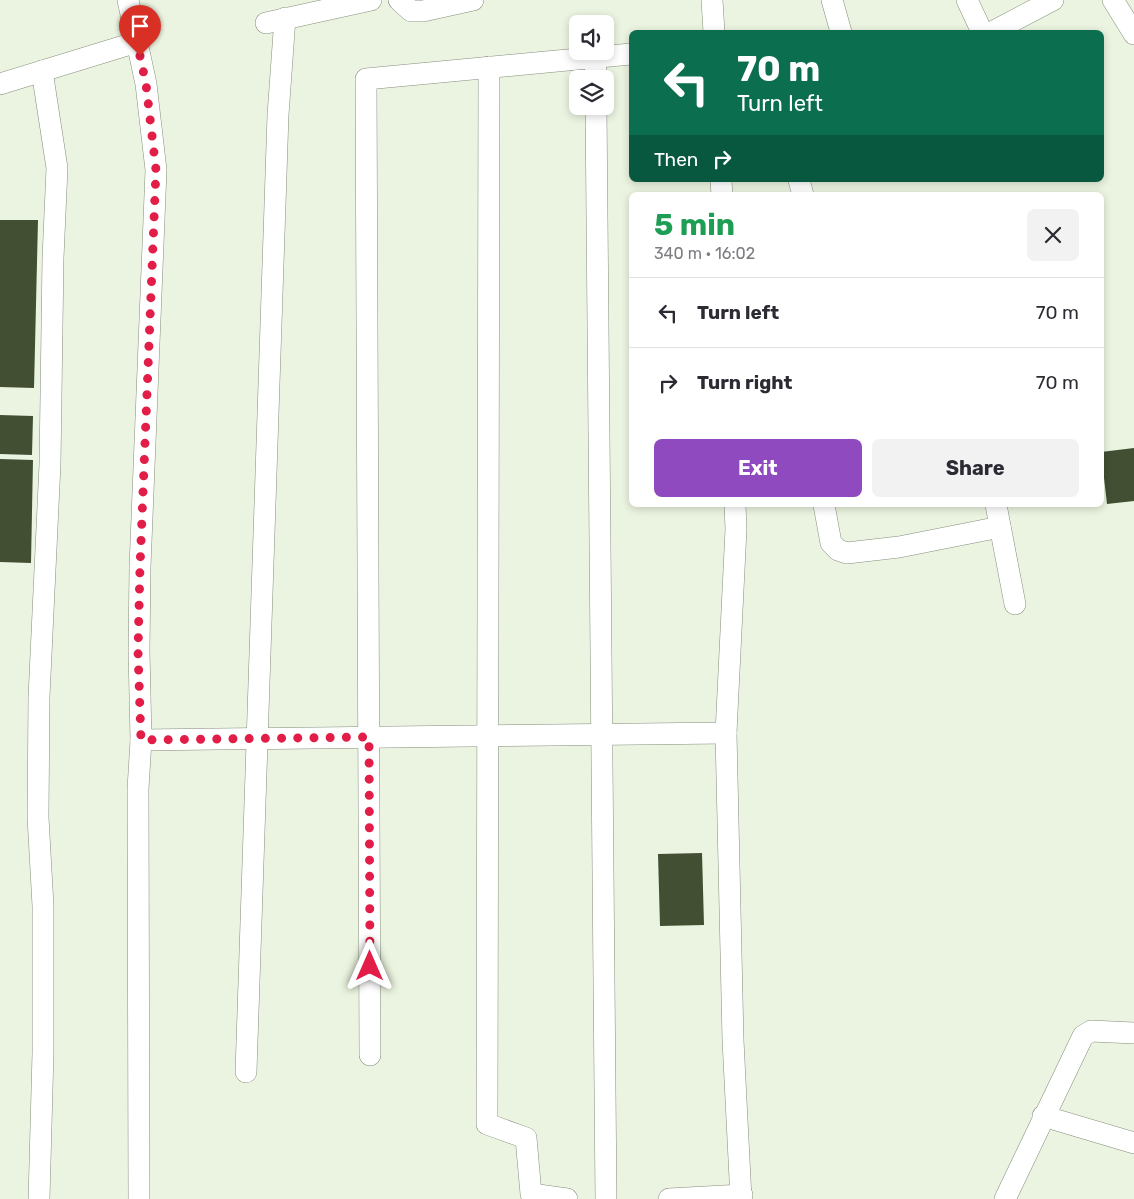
<!DOCTYPE html>
<meta charset="utf-8">
<style>
:root{--surface:#fff;--page:#f2f2f3;--text:#2b2b33;--muted:#7c7c81;--line:#e1e1e2;--accent:#8e4abe}
body{margin:0;font-family:Rubik,sans-serif;background:var(--page);color:var(--text);height:100vh;display:flex;flex-direction:column;font-size:19px;white-space:nowrap}
*{box-sizing:border-box;margin:0}
p{font-size:16px;color:var(--muted)}
.icon{flex:none;width:28px;height:28px;fill:none;stroke:currentColor;stroke-width:2;stroke-linecap:round;stroke-linejoin:round}
.map{position:relative;flex:1;overflow:hidden}
.drawer{position:absolute;left:629px;top:192px;width:475px;height:315px;display:flex;flex-direction:column;background:var(--surface);border-radius:8px;box-shadow:0 2px 8px #0003}
.drawer>*{flex:none}
.hud{position:absolute;left:629px;top:30px;width:475px;height:152px;border-radius:8px;box-shadow:0 2px 8px #0003;background:#0b6e4f;color:#fff;overflow:hidden}
.tools{position:absolute;left:569px;top:15px;display:grid;gap:10px}
.tools a{display:grid;place-items:center;width:45px;height:45px;border-radius:8px;background:var(--surface);box-shadow:0 2px 8px #0003;font-size:25px}
.pin{position:absolute;display:grid;place-items:center;width:42px;height:42px;color:#fff;margin:-51px -21px;border-radius:50% 50% 50% 0;rotate:-45deg;box-shadow:0 0 5px #0007}
.pin .icon{rotate:45deg}
.me{position:absolute;width:55px;margin:-28px;rotate:0deg;stroke-linejoin:round;filter:drop-shadow(0 0 4px #0008)}
.turn{display:flex;align-items:center;gap:18px;height:105px;padding:0 25px;font-size:22px}
.turn .icon{width:65px;height:65px;stroke-width:2.5}
.turn b{display:block;font-size:35px;line-height:42px}
.then{display:flex;align-items:center;height:48px;padding:0 25px;background:#0003;gap:10px;font-size:19px}
.round{display:grid;place-items:center;flex:none;width:52px;height:52px;border-radius:8px;background:var(--page)}
.summary{display:flex;align-items:center;justify-content:space-between;height:85px;padding:0 25px}
h1{font-size:30px;font-weight:700;line-height:38px;color:#1e9e55}
.action{display:flex;gap:10px;margin-top:auto;padding:10px 25px}
.action a{flex:1;height:58px;border-radius:8px;background:var(--accent);color:#fff;font-size:20px;font-weight:700;line-height:58px;text-align:center}
.action a+a{background:var(--page);color:var(--text)}
ul{padding:0;list-style:none}
li{display:flex;align-items:center;gap:15px;height:70px;padding:0 25px;border-top:1px solid var(--line)}
li div{flex:1}
li b{display:block;font-size:19px}
li em{font-style:normal}
.map>svg:first-child{display:block}
.building{fill:#424f33}
.lines{fill:none;stroke-linecap:round;stroke-linejoin:round}
.minor-casing{stroke:#858e7c;stroke-width:22}
.minor{stroke:#fff;stroke-width:21}
.route{stroke:#e11d48;stroke-width:9;stroke-dasharray:0 16.2}
</style>
<div class="map">
<svg width="1134" height="1199" viewBox="0 0 1134 1199">
<rect width="100%" height="100%" fill="#ebf4e0"/>
<g class="building">
<path d="M0 220H38L34 388 0 387Z"/>
<path d="M0 415 33 416 32 455 0 454Z"/>
<path d="M1134 448V501L1107 504 1101 452Z"/>
<path d="M0 459 33 460 31 563 0 562Z"/>
<path d="M702 853 704 925 660 926 658 854Z"/>
</g>
<g class="lines">
<defs>
<g id="minor">
<path d="M128 0 146 84 156 170 140 567 139 651 141 740 138 789 139 1199"/>
<path d="M399 0 411 11H423L473 0"/>
<path d="M712 0 714 32"/>
<path d="M832 0 841 32"/>
<path d="M967 0 982 32"/>
<path d="M1113 0 1134 34"/>
<path d="M266 23 371 0"/>
<path d="M992 32 1053 0"/>
<path d="M595 57 596 79"/>
<path d="M489 67 487 1124 526 1138 531 1194 567 1199"/>
<path d="M0 84 137 42"/>
<path d="M596 106 606 1199"/>
<path d="M721 180 722 195"/>
<path d="M799 180 803 195"/>
<path d="M735 505 736 529 726 733 733 1040 741 1199"/>
<path d="M824 505 831 543 838 550 847 553 899 547 1000 527"/>
<path d="M996 505 1015 604"/>
<path d="M141 740 726 733"/>
<path d="M370 1055 366 79 631 54"/>
<path d="M246 1072 278 115 285 18"/>
<path d="M1043 1116 1134 1143"/>
<path d="M39 1199 43 1053V906L38 817 39 697 50 464 53 258 57 168 42 71"/>
<path d="M669 1199 742 1195"/>
<path d="M1005 1199 1083 1036 1091 1031 1134 1033"/>
</g>
</defs>
<use href="#minor" class="minor-casing"/>
<use href="#minor" class="minor"/>
</g>
<g class="lines">
<path class="route" d="M140 56 146 84 156 170 140 567 138 651 141 740 369 737 370 966"/>
</g>
</svg>
<div class="tools">
<a><svg class="icon" aria-label="sound" viewBox="0 0 24 24"><path d="M4 9h4l5-4v14l-5-4H4zM17 9q2 3 0 6"/></svg></a>
<a><svg class="icon" aria-label="layers" viewBox="0 0 24 24"><path d="M12 4l9 5-9 5-9-5zM3 14l9 5 9-5"/></svg></a>
</div>
<div class="pin" style="left:140px;top:56px;background:#d93025"><svg class="icon" aria-label="arrive" viewBox="0 0 24 24"><path d="M6 21V4h12l-3 4 3 4H6"/></svg></div>
<svg class="me" style="left:370px;top:966px" viewBox="-20 -20 40 40"><path d="M0-17L14 15 0 8-14 15z" fill="#e11d48" stroke="#fff" stroke-width="4"/></svg>
<div class="hud">
<div class="turn"><svg class="icon" aria-label="left" viewBox="0 0 24 24"><path d="M17 20v-9H6M10 6l-5 5 5 5"/></svg><div><b>70 m</b>Turn left</div></div>
<div class="then">Then<svg class="icon" aria-label="right" viewBox="0 0 24 24"><path d="M7 20v-9h11M14 6l5 5-5 5"/></svg></div>
</div>
<section class="drawer">
<div class="summary"><div><h1>5 min</h1><p>340 m · 16:02</p></div><a class="round"><svg class="icon" aria-label="close" viewBox="0 0 24 24"><path d="M6 6l12 12M18 6L6 18"/></svg></a></div>
<ul>
<li><svg class="icon" aria-label="left" viewBox="0 0 24 24"><path d="M17 20v-9H6M10 6l-5 5 5 5"/></svg><div><b>Turn left</b></div><em>70 m</em></li>
<li><svg class="icon" aria-label="right" viewBox="0 0 24 24"><path d="M7 20v-9h11M14 6l5 5-5 5"/></svg><div><b>Turn right</b></div><em>70 m</em></li>
</ul>
<div class="action"><a>Exit</a><a>Share</a></div>
</section>
</div>
